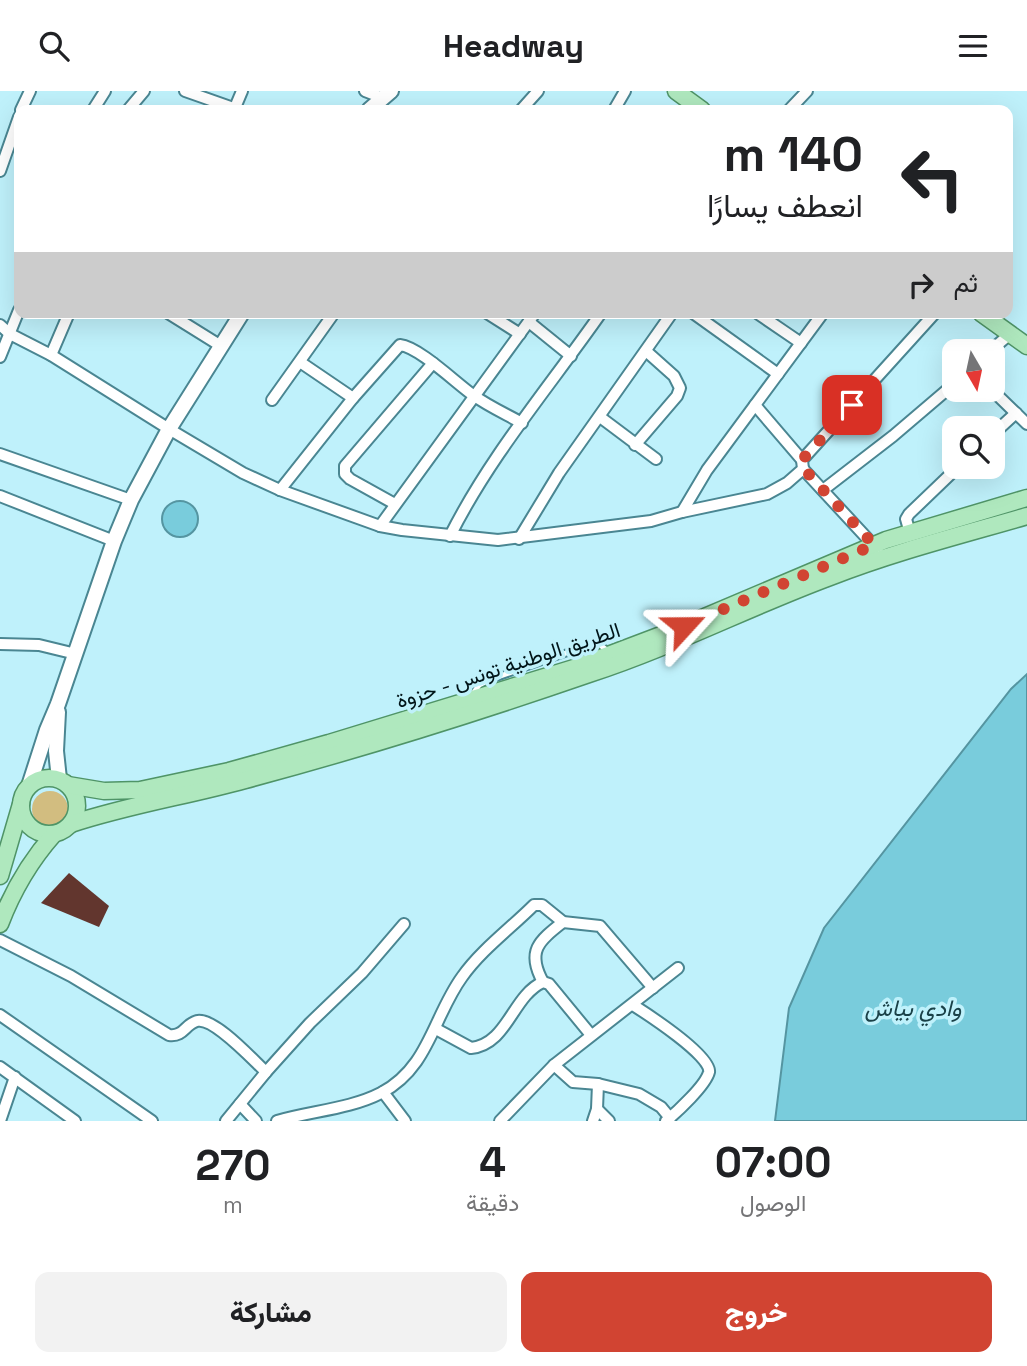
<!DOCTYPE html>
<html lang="ar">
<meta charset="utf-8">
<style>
:root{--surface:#fff;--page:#f2f2f2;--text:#202124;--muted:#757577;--accent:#d14432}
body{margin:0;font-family:"Space Grotesk",Vazirmatn,sans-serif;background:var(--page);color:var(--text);direction:rtl;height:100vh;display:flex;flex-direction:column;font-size:26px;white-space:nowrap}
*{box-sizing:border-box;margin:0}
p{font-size:23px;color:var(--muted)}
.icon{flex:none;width:38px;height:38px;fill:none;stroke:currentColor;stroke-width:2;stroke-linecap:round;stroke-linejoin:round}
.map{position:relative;height:1030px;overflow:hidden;direction:ltr}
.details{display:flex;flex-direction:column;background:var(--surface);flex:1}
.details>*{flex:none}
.banner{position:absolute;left:14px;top:14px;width:999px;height:214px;border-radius:14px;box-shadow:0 7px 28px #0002;direction:rtl;background:#fff;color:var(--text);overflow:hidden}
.needle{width:46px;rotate:171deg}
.tools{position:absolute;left:942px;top:248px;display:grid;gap:14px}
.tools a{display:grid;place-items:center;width:63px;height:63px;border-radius:14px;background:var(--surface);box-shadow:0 7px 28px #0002;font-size:35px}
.pin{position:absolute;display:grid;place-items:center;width:60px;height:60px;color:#fff;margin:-30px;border-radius:14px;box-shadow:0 4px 10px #0006}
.me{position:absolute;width:77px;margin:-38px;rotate:66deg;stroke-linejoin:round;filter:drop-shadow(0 0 5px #0008)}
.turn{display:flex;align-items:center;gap:24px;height:147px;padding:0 35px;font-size:32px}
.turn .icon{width:91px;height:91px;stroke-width:2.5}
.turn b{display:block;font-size:49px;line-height:60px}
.then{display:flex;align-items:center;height:66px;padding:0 35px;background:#0003;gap:14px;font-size:26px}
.eta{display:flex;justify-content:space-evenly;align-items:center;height:119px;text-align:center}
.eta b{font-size:42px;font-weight:800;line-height:49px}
.action{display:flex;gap:14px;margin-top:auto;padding:14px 35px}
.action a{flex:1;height:80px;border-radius:14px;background:var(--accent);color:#fff;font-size:28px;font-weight:800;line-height:80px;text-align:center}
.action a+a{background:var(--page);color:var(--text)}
header{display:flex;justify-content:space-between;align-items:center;height:91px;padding:0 35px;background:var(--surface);font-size:32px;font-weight:800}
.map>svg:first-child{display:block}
.green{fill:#d2bd80}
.water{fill:#79ccdc;stroke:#5595a1;stroke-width:2}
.building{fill:#62362e}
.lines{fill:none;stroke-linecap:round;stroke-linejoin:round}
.lane-casing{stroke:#4a8692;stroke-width:9}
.street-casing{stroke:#4a8692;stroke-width:14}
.secondary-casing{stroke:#4a8692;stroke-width:18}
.primary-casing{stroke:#4f9467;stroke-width:19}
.lane{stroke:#fff;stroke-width:5}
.street{stroke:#fff;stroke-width:10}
.secondary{stroke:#fff;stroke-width:14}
.primary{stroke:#afe8be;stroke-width:16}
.route{stroke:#d14432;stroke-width:12;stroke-dasharray:0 21.6}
.labels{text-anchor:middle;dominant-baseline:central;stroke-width:7;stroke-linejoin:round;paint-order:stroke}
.street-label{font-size:21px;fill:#001418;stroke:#bff1fb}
.water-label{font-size:23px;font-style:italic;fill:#1a4148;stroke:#bff1fb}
</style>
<header><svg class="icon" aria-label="menu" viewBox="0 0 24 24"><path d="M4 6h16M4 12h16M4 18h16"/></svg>Headway<svg class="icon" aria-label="search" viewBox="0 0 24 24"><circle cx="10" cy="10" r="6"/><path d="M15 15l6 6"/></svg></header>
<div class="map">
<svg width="1027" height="1030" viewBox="0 0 1027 1030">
<rect width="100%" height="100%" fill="#bff1fb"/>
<circle class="green" cx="50" cy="718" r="18"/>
<g class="water">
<circle cx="180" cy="428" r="18"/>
<path d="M1027 583V1030H775L789 917 824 837 1011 598Z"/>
</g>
<path class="building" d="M69 782 109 815 99 836 41 812Z"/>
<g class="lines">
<defs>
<path id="lane" d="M471 606 479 594 489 589 589 554 599 553 609 561"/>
<g id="street">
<path d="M185 0 239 19"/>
<path d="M365 0 383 7"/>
<path d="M21 19 30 0"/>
<path d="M93 19 105 0"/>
<path d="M128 19 144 0"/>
<path d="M234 19 242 0"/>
<path d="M521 19 538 0"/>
<path d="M614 19 625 0"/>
<path d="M789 19 807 0"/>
<path d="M0 80 19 26"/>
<path d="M168 222 221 255"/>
<path d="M487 222 520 243"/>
<path d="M693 222 778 283"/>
<path d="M757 222 801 252"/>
<path d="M529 231 571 265"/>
<path d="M0 234 10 243 51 264 169 338 243 382 280 399 380 435 402 439 498 449 651 430 682 421 767 403 787 392 803 378 802 369 935 222"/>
<path d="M989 261 1010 243"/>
<path d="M51 264 69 222"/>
<path d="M0 266 19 219"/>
<path d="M300 271 353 307"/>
<path d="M992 299 1027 333"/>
<path d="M272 309 334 222"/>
<path d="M755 314 802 369"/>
<path d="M600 326 656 368"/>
<path d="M992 344 1016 322"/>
<path d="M635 354 677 305 680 297 674 285 646 260"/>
<path d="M0 363 131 409"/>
<path d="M803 378 877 458"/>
<path d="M280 399 353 307 400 254C419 256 456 292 473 304 488 315 506 323 522 332"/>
<path d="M823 399 893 345 954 293"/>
<path d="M0 405 114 450"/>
<path d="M395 413 350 388 345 383V375L433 272"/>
<path d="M682 421 707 379 823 222"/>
<path d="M380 435 535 222"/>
<path d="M910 442 906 428 909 423 958 376"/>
<path d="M450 445C490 365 550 295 601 222"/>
<path d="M519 448 559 382 672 222"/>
<path d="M0 553 39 554 76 563"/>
<path d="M0 849 71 885 169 944C184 946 185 933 197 930 214 926 253 969 266 981"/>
<path d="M543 891C526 860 539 850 563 831"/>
<path d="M633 914C647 923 712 965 709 981 706 994 677 1021 666 1030"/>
<path d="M0 924 152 1030"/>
<path d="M436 938 471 957C508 953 512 905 543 891L549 893 591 944"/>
<path d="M554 974 573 991 598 993 639 1003 661 1016 670 1027"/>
<path d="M0 976 75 1030"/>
<path d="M383 1001 405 1030"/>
<path d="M240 1013 256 1030"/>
<path d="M597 1018 609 1030"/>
<path d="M0 1030 15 986"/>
<path d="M226 1030 266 981 310 932 362 882 404 833"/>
<path d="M277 1030C311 1020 350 1018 381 1002 429 977 433 926 462 886 481 859 511 837 534 814H542L563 831 600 835 653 897"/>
<path d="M500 1030 554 974 678 877"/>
<path d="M593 1030 597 1018 598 993"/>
</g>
<g id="secondary">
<path d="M369 19 391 0"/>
<path d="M58 621 56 660 59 688"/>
<path d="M29 695 47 639 58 613 114 450 131 409 169 338 242 222"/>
</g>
<g id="primary">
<path d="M676 0 702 19"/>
<path d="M981 222 1027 255"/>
<circle cx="49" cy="715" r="28"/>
<path d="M68 694 104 700 140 699 229 680 329 652 574 577 669 541 886 449 1027 407"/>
<path d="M71 733C128 714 187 705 245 689 361 658 476 622 589 583 672 556 749 516 830 486 894 461 961 444 1027 425"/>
<path d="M0 785 21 713"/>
<path d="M0 833C13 799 30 770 54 743"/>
</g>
</defs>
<use href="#lane" class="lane-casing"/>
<use href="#street" class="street-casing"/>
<use href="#secondary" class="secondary-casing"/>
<use href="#primary" class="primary-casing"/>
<use href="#lane" class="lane"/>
<use href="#street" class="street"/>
<use href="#secondary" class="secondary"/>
<use href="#primary" class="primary"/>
</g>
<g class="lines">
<path class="route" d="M684 535 874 454 803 377 802 369 852 314"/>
</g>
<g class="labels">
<g class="street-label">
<text transform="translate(508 574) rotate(-18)">الطريق الوطنية تونس - حزوة</text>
</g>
<g class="water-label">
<text x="913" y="917">وادي بياش</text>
</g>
</g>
</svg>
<div class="tools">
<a><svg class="needle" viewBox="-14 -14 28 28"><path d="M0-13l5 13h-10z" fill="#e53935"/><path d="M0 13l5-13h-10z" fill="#757577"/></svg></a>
<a><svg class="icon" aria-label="search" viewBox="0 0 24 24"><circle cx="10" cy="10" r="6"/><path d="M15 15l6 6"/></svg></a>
</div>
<div class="pin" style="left:852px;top:314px;background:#d93025"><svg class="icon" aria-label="arrive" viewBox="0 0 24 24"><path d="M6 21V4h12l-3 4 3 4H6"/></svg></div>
<svg class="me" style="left:684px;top:535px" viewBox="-20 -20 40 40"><path d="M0-17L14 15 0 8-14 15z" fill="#d14432" stroke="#fff" stroke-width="4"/></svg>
<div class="banner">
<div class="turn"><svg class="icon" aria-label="left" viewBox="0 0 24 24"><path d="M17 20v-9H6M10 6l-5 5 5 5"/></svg><div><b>140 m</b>انعطف يسارًا</div></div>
<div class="then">ثم<svg class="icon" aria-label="right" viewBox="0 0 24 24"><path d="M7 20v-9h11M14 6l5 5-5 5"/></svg></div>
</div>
</div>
<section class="details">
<div class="eta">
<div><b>07:00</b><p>الوصول</p></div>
<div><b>4</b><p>دقيقة</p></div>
<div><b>270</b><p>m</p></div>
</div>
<div class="action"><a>خروج</a><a>مشاركة</a></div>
</section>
